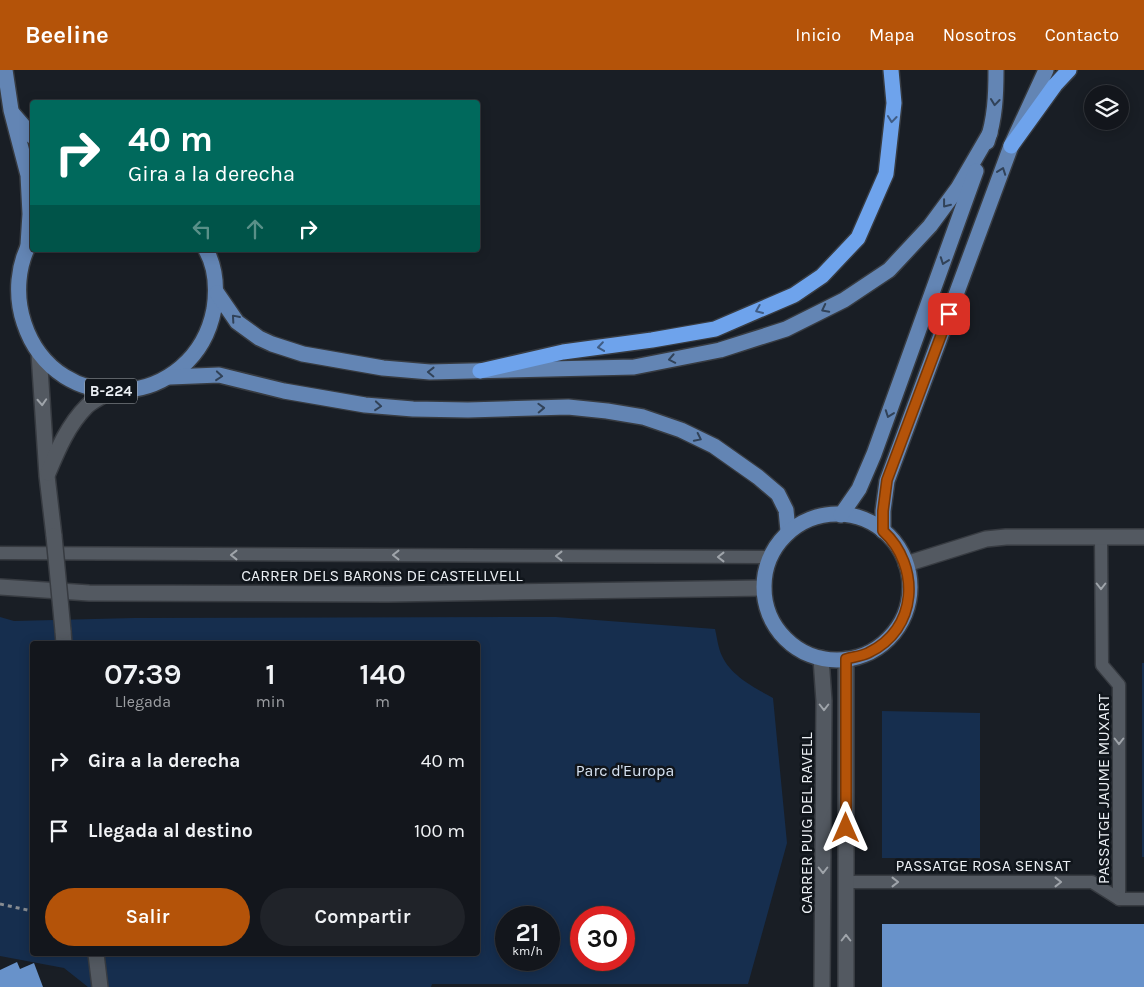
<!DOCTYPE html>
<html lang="es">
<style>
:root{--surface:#13161c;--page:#202329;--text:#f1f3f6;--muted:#9d9fa3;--line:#32353b;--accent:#b45309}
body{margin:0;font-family:Karla,sans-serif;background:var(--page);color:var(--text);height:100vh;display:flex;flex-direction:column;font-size:19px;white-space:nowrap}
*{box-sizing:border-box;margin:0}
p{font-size:16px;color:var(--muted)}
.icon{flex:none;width:28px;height:28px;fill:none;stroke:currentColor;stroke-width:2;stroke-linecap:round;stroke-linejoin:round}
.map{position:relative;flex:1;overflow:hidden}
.drawer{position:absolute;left:30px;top:571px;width:450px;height:315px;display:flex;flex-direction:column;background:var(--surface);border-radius:5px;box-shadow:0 2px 12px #0003,0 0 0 1px var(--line)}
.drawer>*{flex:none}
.hud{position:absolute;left:30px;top:30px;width:450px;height:152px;border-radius:5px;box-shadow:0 2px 12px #0003,0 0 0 1px var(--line);background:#00695c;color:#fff;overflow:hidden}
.tools{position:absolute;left:1084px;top:15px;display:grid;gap:10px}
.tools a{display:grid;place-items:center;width:45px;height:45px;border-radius:50%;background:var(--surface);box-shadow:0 2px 12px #0003,0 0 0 1px var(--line);font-size:25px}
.speed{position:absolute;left:495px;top:836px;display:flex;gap:10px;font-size:25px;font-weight:700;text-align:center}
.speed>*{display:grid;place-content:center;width:65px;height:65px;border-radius:50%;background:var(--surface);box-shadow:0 2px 12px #0003,0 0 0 1px var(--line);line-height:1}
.speed small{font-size:12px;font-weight:400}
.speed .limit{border:8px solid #d22;background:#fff;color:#111}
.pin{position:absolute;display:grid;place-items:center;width:42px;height:42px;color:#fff;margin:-21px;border-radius:10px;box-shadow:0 2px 8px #0006}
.me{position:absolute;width:55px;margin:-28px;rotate:0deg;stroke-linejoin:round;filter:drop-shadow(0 0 4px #0008)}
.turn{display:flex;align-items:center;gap:18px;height:105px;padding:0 15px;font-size:22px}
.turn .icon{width:65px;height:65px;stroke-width:2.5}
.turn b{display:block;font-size:35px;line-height:42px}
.lanes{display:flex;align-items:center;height:48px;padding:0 15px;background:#0003;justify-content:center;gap:25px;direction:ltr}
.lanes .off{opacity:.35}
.eta{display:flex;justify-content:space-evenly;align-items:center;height:85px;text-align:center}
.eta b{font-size:30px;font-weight:600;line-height:35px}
.action{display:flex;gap:10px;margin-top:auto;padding:10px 15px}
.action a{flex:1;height:58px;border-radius:30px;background:var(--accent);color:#fff;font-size:20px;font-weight:600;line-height:58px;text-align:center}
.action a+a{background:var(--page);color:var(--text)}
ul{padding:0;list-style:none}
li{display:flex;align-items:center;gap:15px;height:70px;padding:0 15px}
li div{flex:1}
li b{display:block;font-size:19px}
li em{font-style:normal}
header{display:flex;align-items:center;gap:30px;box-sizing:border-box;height:70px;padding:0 25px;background:var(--accent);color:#fff}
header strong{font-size:24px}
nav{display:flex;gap:28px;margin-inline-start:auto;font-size:18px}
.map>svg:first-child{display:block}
.green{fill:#162e4e;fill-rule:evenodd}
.building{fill:#6892ca}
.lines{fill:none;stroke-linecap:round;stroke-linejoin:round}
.lane-casing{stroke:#373b41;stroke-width:15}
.street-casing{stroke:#373b41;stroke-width:18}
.secondary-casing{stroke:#373b41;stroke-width:18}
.primary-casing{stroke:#373b41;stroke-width:18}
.highway-casing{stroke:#373b41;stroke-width:18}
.path{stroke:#878c92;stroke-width:3;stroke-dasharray:4 4;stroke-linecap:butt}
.lane{stroke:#535961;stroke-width:12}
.street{stroke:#535961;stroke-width:15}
.secondary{stroke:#535961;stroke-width:15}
.primary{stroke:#6385b4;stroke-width:15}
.highway{stroke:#6ea3ec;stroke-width:15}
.secondary-bridge-casing{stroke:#373b41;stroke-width:18;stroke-linecap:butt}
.secondary-bridge{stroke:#535961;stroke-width:15}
.oneway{stroke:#314258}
.oneway2{stroke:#3f5c84}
.oneway3{stroke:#9fa4aa}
.route-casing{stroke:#753606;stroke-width:12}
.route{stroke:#b45309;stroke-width:9}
.labels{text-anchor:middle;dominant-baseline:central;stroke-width:5;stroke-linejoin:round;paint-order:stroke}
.shield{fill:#10151b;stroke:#a9aeb3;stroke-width:1}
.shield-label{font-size:15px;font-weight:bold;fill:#ebeff4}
.street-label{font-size:16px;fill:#ebeff4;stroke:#10151b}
.park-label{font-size:16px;fill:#d5e1f0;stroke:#10151b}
</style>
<header>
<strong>Beeline</strong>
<nav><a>Inicio</a><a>Mapa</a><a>Nosotros</a><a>Contacto</a></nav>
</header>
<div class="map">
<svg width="1144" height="917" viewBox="0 0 1144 917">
<rect width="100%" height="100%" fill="#191e25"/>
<g class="green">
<path d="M0 547 14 551 134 548 556 547 715 559C717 567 718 578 722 586 731 606 755 618 773 628L787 773 748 914H432L431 917H88L64 898 0 886ZM32 574H478V884H32ZM506 848H549V890H506ZM581 848H624V890H581Z"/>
<rect x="1142" y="593" width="2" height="194"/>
<path d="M882 641 980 643V788H882Z"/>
</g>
<g class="building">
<rect x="882" y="854" width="262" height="63"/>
<path d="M17 892 20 899 34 893 43 917H0V900Z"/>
</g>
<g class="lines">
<defs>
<g id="lane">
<path d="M1101 467 1102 595 1119 615V829"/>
<path d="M0 483 770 487"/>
<path d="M846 812H1092L1119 829H1144"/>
</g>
<g id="street">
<path d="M906 494 986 469 1006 467H1144"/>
<path d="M0 517 89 523 388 524 764 518"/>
<path d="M821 588 824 631 822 917"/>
<path d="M846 589V917"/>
</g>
<g id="secondary">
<path d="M39 283 47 406 54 466"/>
<path d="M48 403C58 379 68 355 87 336 94 330 103 326 110 321"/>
<path d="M63 561 64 574"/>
<path d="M96 884 100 917"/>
</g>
<g id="primary">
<path d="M5 0 11 40 28 105 30 144 28 175"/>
<path d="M13 44 32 66"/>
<path d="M987 72C995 49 996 25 996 0"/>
<path d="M32 169C17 194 15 226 24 253 56 351 195 340 214 239 217 219 216 198 206 180"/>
<path d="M217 223 237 252 259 268 272 274 303 284 383 298 430 302 634 297 720 280 786 259 844 230 889 200 930 156 958 118 990 63"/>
<path d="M170 307 219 305 284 321 365 335 413 339 468 340 568 337 607 341 643 347 681 360 714 376 758 407 778 424 786 440 788 461"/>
<circle cx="837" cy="517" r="73"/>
<path d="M841 445 859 419 874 384 976 101"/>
<path d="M883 461V441L887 411 1011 76 1046 0"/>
</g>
<g id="highway">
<path d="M1011 76 1055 15 1069 0"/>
<path d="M480 301 563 282 652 270 715 259 794 225 822 206 858 168 886 104 894 33 891 0"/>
</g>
</defs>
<use href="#lane" class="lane-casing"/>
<use href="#street" class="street-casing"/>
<use href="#secondary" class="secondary-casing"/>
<use href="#primary" class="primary-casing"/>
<use href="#highway" class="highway-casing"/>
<path class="path" d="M0 834 32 841"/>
<use href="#lane" class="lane"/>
<use href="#street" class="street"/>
<use href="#secondary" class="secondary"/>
<use href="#primary" class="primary"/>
<use href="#highway" class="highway"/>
<defs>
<path id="secondary-bridge" d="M54 466 63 561"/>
</defs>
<use href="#secondary-bridge" class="secondary-bridge-casing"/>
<use href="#secondary-bridge" class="secondary-bridge"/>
</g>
<defs><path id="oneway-chevron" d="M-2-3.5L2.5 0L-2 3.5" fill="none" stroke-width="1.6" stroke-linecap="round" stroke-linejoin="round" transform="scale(1.25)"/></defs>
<g class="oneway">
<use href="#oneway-chevron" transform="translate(995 32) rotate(96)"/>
<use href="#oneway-chevron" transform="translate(1002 101) rotate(-70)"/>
<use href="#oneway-chevron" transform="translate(946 134) rotate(128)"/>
<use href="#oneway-chevron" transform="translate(944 191) rotate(110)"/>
<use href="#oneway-chevron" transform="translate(825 239) rotate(153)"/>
<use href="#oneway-chevron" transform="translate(235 248) rotate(-131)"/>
<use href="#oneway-chevron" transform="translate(672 289) rotate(169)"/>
<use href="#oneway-chevron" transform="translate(431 302) rotate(-179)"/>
<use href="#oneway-chevron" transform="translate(219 306) rotate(5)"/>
<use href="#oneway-chevron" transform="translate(378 336) rotate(5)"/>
<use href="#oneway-chevron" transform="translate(541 338) rotate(-2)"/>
<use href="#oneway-chevron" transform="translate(889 344) rotate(110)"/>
<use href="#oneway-chevron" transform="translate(698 368) rotate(26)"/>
</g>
<g class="oneway2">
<use href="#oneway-chevron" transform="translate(892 49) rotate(96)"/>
<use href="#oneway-chevron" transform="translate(759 240) rotate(157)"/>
<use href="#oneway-chevron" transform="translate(601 277) rotate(172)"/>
</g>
<g class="oneway3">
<use href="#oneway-chevron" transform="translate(42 332) rotate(87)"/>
<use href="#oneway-chevron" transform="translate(234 485) rotate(-180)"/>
<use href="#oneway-chevron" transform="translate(396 485) rotate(-180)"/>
<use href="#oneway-chevron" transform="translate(559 486) rotate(-180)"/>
<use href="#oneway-chevron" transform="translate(721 487) rotate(-180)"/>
<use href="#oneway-chevron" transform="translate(1101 516) rotate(90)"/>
<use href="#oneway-chevron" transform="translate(824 637) rotate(90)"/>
<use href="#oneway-chevron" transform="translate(1119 671) rotate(90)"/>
<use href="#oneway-chevron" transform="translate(823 800) rotate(90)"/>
<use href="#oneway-chevron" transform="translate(895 812)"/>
<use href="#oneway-chevron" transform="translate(1058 812)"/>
<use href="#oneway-chevron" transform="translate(846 868) rotate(-90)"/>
</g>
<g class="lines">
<defs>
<path id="route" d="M846 758V589C853 587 862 586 868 583 918 560 921 496 883 461V441L887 410 949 244"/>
</defs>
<use href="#route" class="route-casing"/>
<use href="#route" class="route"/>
</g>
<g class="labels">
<rect class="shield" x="85" y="308.5" width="52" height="25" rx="4"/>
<g class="shield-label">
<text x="111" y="321">B-224</text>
</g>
<g class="street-label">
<text x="382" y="505">CARRER DELS BARONS DE CASTELLVELL</text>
<text transform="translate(1103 719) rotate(-90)">PASSATGE JAUME MUXART</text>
<text transform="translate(806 753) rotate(-90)">CARRER PUIG DEL RAVELL</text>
<text x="983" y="795">PASSATGE ROSA SENSAT</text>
</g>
<g class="park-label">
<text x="625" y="700">Parc d'Europa</text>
</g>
</g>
</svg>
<div class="tools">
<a><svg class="icon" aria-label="layers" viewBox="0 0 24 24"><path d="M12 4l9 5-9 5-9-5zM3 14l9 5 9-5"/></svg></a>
</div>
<div class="speed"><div>21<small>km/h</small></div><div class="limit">30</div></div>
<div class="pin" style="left:949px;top:244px;background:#d93025"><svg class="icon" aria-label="arrive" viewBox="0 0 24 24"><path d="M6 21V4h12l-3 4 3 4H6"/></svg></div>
<svg class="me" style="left:846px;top:758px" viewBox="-20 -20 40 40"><path d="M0-17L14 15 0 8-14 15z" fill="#b45309" stroke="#fff" stroke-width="4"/></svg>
<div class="hud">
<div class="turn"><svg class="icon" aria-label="right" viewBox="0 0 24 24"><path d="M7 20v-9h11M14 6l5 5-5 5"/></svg><div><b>40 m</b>Gira a la derecha</div></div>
<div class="lanes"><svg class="icon off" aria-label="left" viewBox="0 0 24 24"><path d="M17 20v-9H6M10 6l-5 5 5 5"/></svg><svg class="icon off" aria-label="ahead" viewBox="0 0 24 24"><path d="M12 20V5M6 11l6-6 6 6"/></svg><svg class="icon" aria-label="right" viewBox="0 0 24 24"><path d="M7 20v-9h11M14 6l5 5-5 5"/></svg></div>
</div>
<section class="drawer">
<div class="eta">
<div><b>07:39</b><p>Llegada</p></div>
<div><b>1</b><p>min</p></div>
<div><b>140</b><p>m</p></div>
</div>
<ul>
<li><svg class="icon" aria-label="right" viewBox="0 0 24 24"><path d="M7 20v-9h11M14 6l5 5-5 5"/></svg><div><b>Gira a la derecha</b></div><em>40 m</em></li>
<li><svg class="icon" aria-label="arrive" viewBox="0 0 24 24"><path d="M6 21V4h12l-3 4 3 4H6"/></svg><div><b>Llegada al destino</b></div><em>100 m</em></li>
</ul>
<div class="action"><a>Salir</a><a>Compartir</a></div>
</section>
</div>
